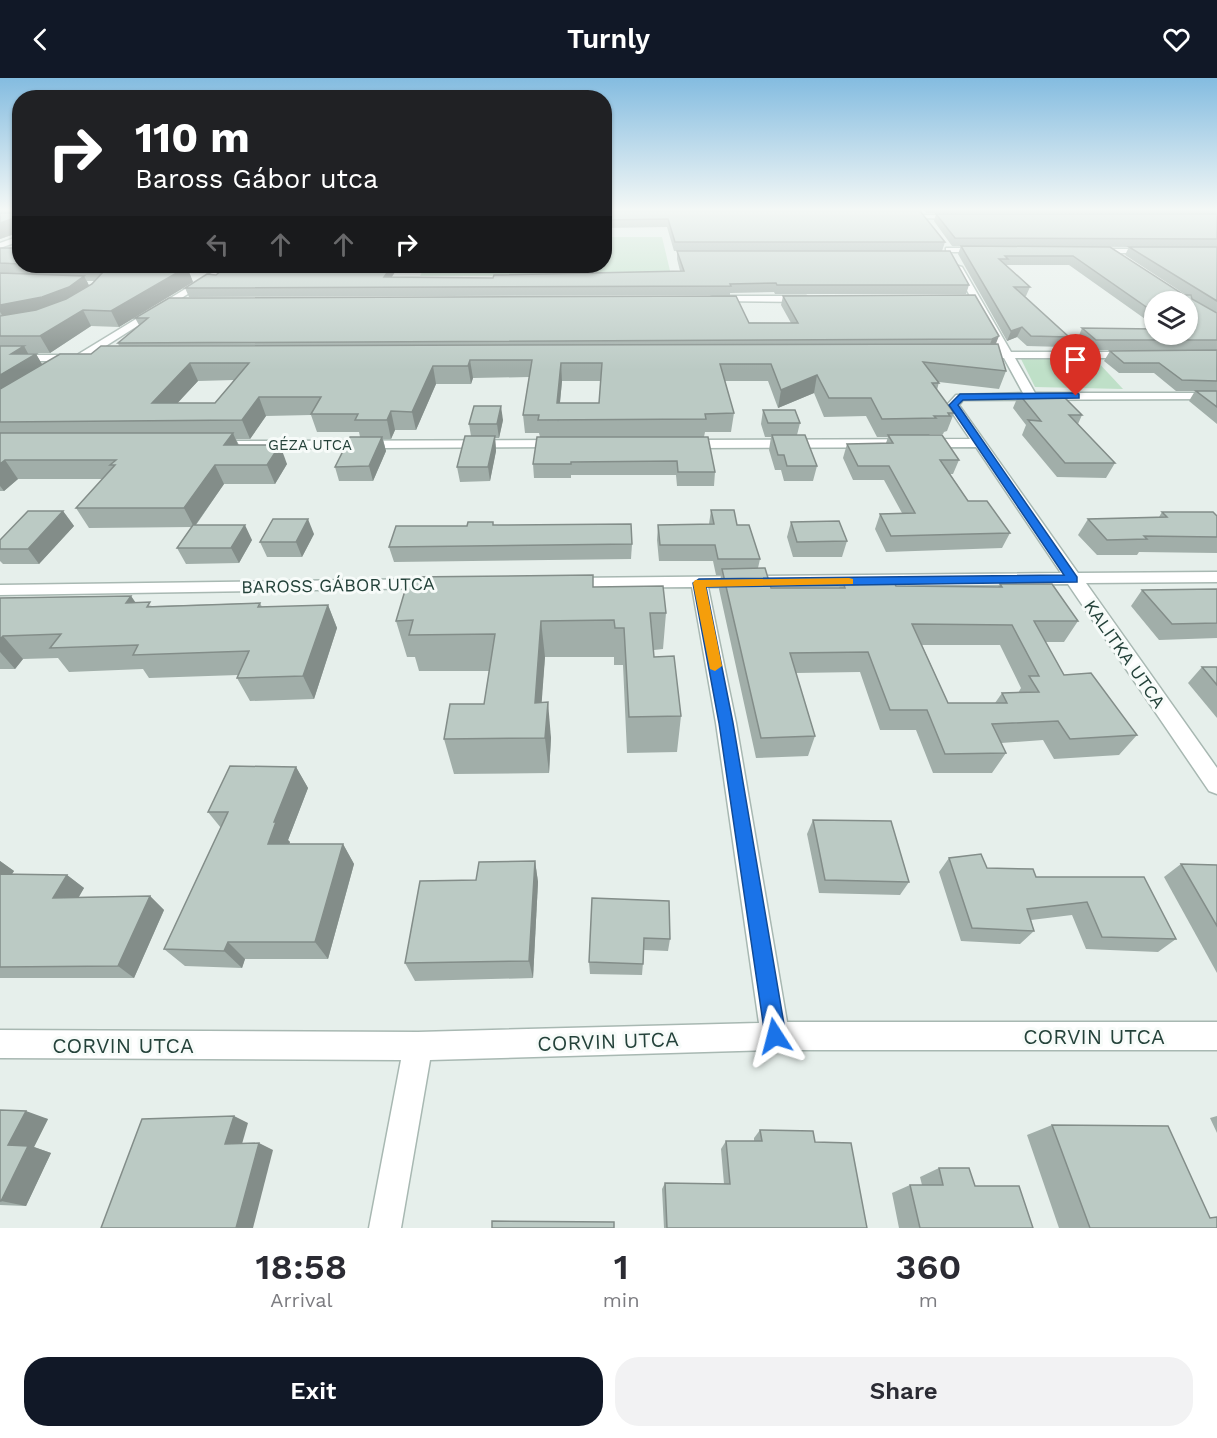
<!DOCTYPE html>
<meta charset="utf-8">
<style>
:root{--surface:#fff;--page:#f2f2f3;--text:#2b2b33;--muted:#7c7c81;--accent:#111827}
body{margin:0;font-family:"Work Sans",sans-serif;background:var(--page);color:var(--text);height:100vh;display:flex;flex-direction:column;font-size:22px;white-space:nowrap}
*{box-sizing:border-box;margin:0}
p{font-size:20px;color:var(--muted)}
.icon{flex:none;width:33px;height:33px;fill:none;stroke:currentColor;stroke-width:2;stroke-linecap:round;stroke-linejoin:round}
.map{position:relative;height:1150px;overflow:hidden}
.drawer{display:flex;flex-direction:column;background:var(--surface);flex:1}
.drawer>*{flex:none}
.banner{position:absolute;left:12px;top:12px;width:600px;height:183px;border-radius:24px;box-shadow:0 2px 4px #0004;background:#202124;color:#fff;overflow:hidden}
.controls{position:absolute;left:1144px;top:213px;display:grid;gap:12px}
.controls a{display:grid;place-items:center;width:54px;height:54px;border-radius:50%;background:var(--surface);box-shadow:0 2px 4px #0004;font-size:30px}
.pin{position:absolute;display:grid;place-items:center;width:51px;height:51px;color:#fff;margin:-62px -26px;border-radius:50% 50% 50% 0;rotate:-45deg;box-shadow:0 0 6px #0007}
.pin .icon{rotate:45deg}
.me{position:absolute;width:66px;margin:-33px;rotate:351deg;stroke-linejoin:round;filter:drop-shadow(0 0 4px #0008)}
.turn{display:flex;align-items:center;gap:21px;height:126px;padding:0 24px;font-size:27px}
.turn .icon{width:78px;height:78px;stroke-width:2.5}
.turn b{display:block;font-size:42px;line-height:51px}
.lanes{display:flex;align-items:center;height:57px;padding:0 24px;background:#0003;justify-content:center;gap:30px;direction:ltr}
.lanes .off{opacity:.35}
.eta{display:flex;justify-content:space-evenly;align-items:center;height:102px;text-align:center}
.eta b{font-size:36px;font-weight:600;line-height:42px}
.primary-button{display:flex;gap:12px;margin-top:auto;padding:12px 24px}
.primary-button a{flex:1;height:69px;border-radius:24px;background:var(--accent);color:#fff;font-size:24px;font-weight:600;line-height:69px;text-align:center}
.primary-button a+a{background:var(--page);color:var(--text)}
header{display:flex;justify-content:space-between;align-items:center;height:78px;padding:0 24px;background:var(--accent);color:#fff;font-size:27px;font-weight:600}
.map>svg:first-child{display:block}
.green{fill:#bfe0c8}
.lines{fill:none;stroke-linecap:round;stroke-linejoin:round}
.minor-casing{stroke:#a8b8b2;stroke-width:3}
.minor{fill:#fff;fill-rule:evenodd}
.wall{fill:#a1aea9;fill-rule:evenodd}
.shaded-wall{fill:#838d89}
.building{fill:#bbcac4;stroke:#838d89;stroke-width:1.5;fill-rule:evenodd}
.route{fill:#1a73e8;stroke:#114b97;stroke-width:1.5}
.slow{fill:#f59e0b}
.labels{text-anchor:middle;dominant-baseline:central;stroke-width:6;stroke-linejoin:round;paint-order:stroke}
.far-street-label{font-size:15px;fill:#24423a;stroke:#f7fbf9}
.street-label{font-size:18px;fill:#24423a;stroke:#f7fbf9}
.near-street-label{font-size:21px;fill:#24423a;stroke:#f7fbf9}
</style>
<header><svg class="icon" aria-label="back" viewBox="0 0 24 24"><path d="M15 5l-7 7 7 7"/></svg>Turnly<svg class="icon" aria-label="heart" viewBox="0 0 24 24"><path d="M12 20l-8-8c-3-5 5-10 8-4 3-6 11-1 8 4z"/></svg></header>
<div class="map">
<svg width="1217" height="1150" viewBox="0 0 1217 1150">
<rect width="100%" height="100%" fill="#e6efeb"/>
<g class="green">
<path d="M605 159H662L671 197 420 198 425 188H604Z"/>
<path d="M1021 281H1095L1123 311 1035 309Z"/>
</g>
<g class="lines">
<defs>
<g id="minor">
<path d="M924 137H958L961 139 958 141 922 140Z"/>
<path d="M20 158V163L0 170V165Z"/>
<path d="M949 170H983L987 172 983 174H946V170Z"/>
<path d="M1094 171H1151L1155 173 1151 175H1091V171Z"/>
<path d="M955 187 962 189 1011 274H1131L1136 277 1131 280H1015L1035 315H1217V321L963 322 959 327 1078 495 1217 494V504L1086 505 1217 690V716L1209 713 1068 506 708 509 736 645 787 944H1217V972H775L430 982 401 1150H369L401 982 0 980V952L418 954 759 945 716 645 692 509 571 510 565 509 563 505 565 501 571 500 1061 495 976 369 686 370 680 366 686 362 970 361 947 327 956 317 1023 315 1004 280H979L974 277 979 274H1001L954 189Z"/>
<path d="M223 188H232L71 290H63L62 288 67 283H0V277H77Z"/>
<path d="M714 218H806L811 221 806 224 711 223V219Z"/>
<path d="M559 362 565 366 563 369 215 371 209 367 215 363Z"/>
<path d="M429 501 435 502 437 506 435 510 0 517V507Z"/>
</g>
</defs>
<use href="#minor" class="minor-casing"/>
<use href="#minor" class="minor"/>
</g>
<g class="wall">
<path d="M0 131H20V154L0 161Z"/>
<path d="M604 131H913V132Z"/>
<path d="M923 131H1217V136L926 135Z"/>
<path d="M604 133 945 164 942 173 969 207 966 216H775L774 214 730 215V217L189 219 185 210 216 197 493 200 680 193 677 181V173H674L667 149 604 150Z"/>
<path d="M936 136H1217V272H1091L1078 260 1082 250 1188 256 1155 224V248L1069 187H1006L1030 209 1026 218H1025L1069 259 1064 269 1027 268 1017 259 1007 263 958 176 961 168 1110 169 1184 217H1186L1125 177 1129 169 952 168 934 143Z"/>
<path d="M0 170H20V188H166L187 189 193 204 119 249 91 248 50 275H28V276H36L42 286 91 276 119 268 118 265 139 247 135 240 791 245 781 227 783 218 975 217 1006 293 999 311 939 304 937 312 954 335 947 353 944 354 943 356H930L929 357 959 382 953 396H950L968 423 1010 455 1002 470 886 474 875 451 880 436 902 435 884 402H853L843 380 847 366 886 365 888 359H877L866 338 824 339 814 315 778 330 768 303H725L734 335 731 354H705L704 359 715 394 714 408H677L676 397H571V400H534L533 386 540 359 539 355H525L523 337 529 299 473 300 471 306H436L416 352H395L391 361H383L386 373 373 403H339L335 389 360 359 359 354H317L311 337 266 338 250 361H236L239 367 287 386 275 406H224L196 447 252 462 239 485 186 486 177 470 192 449 89 450 76 430 103 401H18L4 413H0ZM87 203H94L89 208ZM234 302 215 325H177L198 303ZM562 303H601L599 325H560Z"/>
<path d="M1217 272V346L1189 323 1195 313H1176L1154 295H1119L1104 283 1110 273Z"/>
<path d="M1019 316 1082 337 1078 346 1115 385 1106 400 1057 399 1022 357 1026 347 1013 330Z"/>
<path d="M763 332 800 345 797 357 817 388 813 403H784L781 392H775L769 372 771 359H765L761 346Z"/>
<path d="M503 342 499 360H495L496 373 490 403 460 404 457 389 471 358 469 346Z"/>
<path d="M711 432 737 447 760 481 758 490 771 510H839L842 501 896 508 998 509 1000 506 1078 543 1064 564H1045L1064 597 1137 657 1119 677 1054 681 1043 662 1001 665 1006 675 992 695H933L916 652H880L860 594 796 595 815 658 808 678 756 680 719 511 721 497H716L713 483H659L657 462 658 447 709 446ZM922 567H1000L1021 610 1018 615H1002L995 625H948Z"/>
<path d="M63 433 74 448 39 486H3L0 483V462Z"/>
<path d="M1162 434 1217 438V475L1139 474 1137 477H1097L1078 457 1088 441 1159 439Z"/>
<path d="M791 444 847 463 842 479H793L787 459Z"/>
<path d="M494 447 632 466 631 481 394 484 389 469 467 448Z"/>
<path d="M314 456 302 479H267L260 464Z"/>
<path d="M593 509 666 535 663 571 654 572V579L681 638 677 674 627 675 623 587H614V579H545L541 625 551 660 549 695 454 696 444 661 484 626 489 593H419L415 579H407L396 543Z"/>
<path d="M1217 511V560L1159 562 1131 528 1142 512Z"/>
<path d="M131 518 136 525 152 528 260 525 262 529 328 527 337 550 314 621 250 623 237 600 238 597 149 600 143 591 69 594 58 580 23 581 15 591H0V520Z"/>
<path d="M1202 589H1217V640L1188 605Z"/>
<path d="M296 689 308 710 288 762 290 764 289 766H343L354 786 328 881H245L242 890 185 888 164 871 221 750 208 734Z"/>
<path d="M813 742 909 804 900 817 819 815 807 756Z"/>
<path d="M949 780 987 790 1036 799 1176 861 1158 874 1086 871 1072 837 1031 842 1034 853 1020 866 961 863 939 794Z"/>
<path d="M0 783 14 793 12 796 67 797 84 810 78 819 150 818 164 832 134 900H0Z"/>
<path d="M535 783 538 804 533 900 415 903 405 885Z"/>
<path d="M1181 786 1217 787V895L1164 799Z"/>
<path d="M592 820 670 861 668 873 644 872 642 897 590 896 589 884Z"/>
<path d="M0 1032 48 1041 34 1069 51 1075 26 1128 0 1127Z"/>
<path d="M1217 1038V1055L1210 1040Z"/>
<path d="M1052 1047 1210 1140 1217 1150H1059L1027 1057Z"/>
<path d="M760 1052 815 1064 867 1150H664L662 1111 665 1105 724 1106 721 1071 726 1063H754V1060Z"/>
<path d="M939 1090 975 1108 1033 1150H899L892 1115 910 1107H922L920 1099Z"/>
</g>
<g class="shaded-wall">
<path d="M20 138V154L0 161V145Z"/>
<path d="M392 188H399L386 208 384 199Z"/>
<path d="M187 189 193 204 119 249 111 233Z"/>
<path d="M84 198 92 213 6 243 0 234V227Z"/>
<path d="M83 232 91 248 50 275 40 258Z"/>
<path d="M1022 249 1017 259 1007 263 1011 253Z"/>
<path d="M999 258 995 268 988 271 992 261Z"/>
<path d="M24 268 30 279 36 276 46 293 0 321V297L11 276Z"/>
<path d="M470 282 473 300 471 306 468 288Z"/>
<path d="M190 285 198 303 161 343 152 325Z"/>
<path d="M561 285 562 303 558 344 557 325Z"/>
<path d="M433 288 436 306 416 352 412 334Z"/>
<path d="M817 297 814 315 778 330 781 312Z"/>
<path d="M259 319 266 338 250 361 242 342Z"/>
<path d="M501 328 503 342 499 360 497 346Z"/>
<path d="M391 333 395 352 391 361 387 342Z"/>
<path d="M233 355 241 374 224 367Z"/>
<path d="M495 358 496 373 490 403 488 389Z"/>
<path d="M382 359 386 373 373 403 369 388Z"/>
<path d="M280 367 287 386 275 406 267 387Z"/>
<path d="M5 382 18 401 4 413 0 408V386Z"/>
<path d="M215 387 224 406 194 449 184 430Z"/>
<path d="M63 433 74 448 39 486 28 471Z"/>
<path d="M308 441 314 456 302 479 296 464Z"/>
<path d="M245 447 252 462 239 485 231 470Z"/>
<path d="M131 518 146 541 126 525Z"/>
<path d="M328 527 337 550 314 621 303 598Z"/>
<path d="M541 543 545 579 539 661 535 625Z"/>
<path d="M3 558 23 581 15 591 0 574V561Z"/>
<path d="M548 624 551 660 549 695 545 660Z"/>
<path d="M296 689 308 710 288 762 290 764 282 786 268 766 274 744Z"/>
<path d="M343 766 354 786 328 881 315 864Z"/>
<path d="M0 783 14 793 3 809 0 806Z"/>
<path d="M535 783 538 804 533 900 529 883Z"/>
<path d="M67 797 84 810 71 833 53 820Z"/>
<path d="M150 818 164 832 134 900 118 888Z"/>
<path d="M228 864 245 881 242 890 224 873Z"/>
<path d="M26 1033 48 1041 34 1069 51 1075 26 1128 1 1123 8 1067Z"/>
<path d="M234 1038 248 1045 240 1073 225 1066Z"/>
<path d="M259 1065 273 1072 253 1150H236Z"/>
</g>
<g class="building">
<path d="M15 131H20V138L0 145V135H13L15 133Z"/>
<path d="M604 133H920L945 164H675L668 141 604 142Z"/>
<path d="M936 136H1217V161L955 160Z"/>
<path d="M961 168 1110 169 1184 217H1191L1192 221 1217 235V262H1096L1082 250 1155 251V256H1188V224H1155V235L1073 178H1005L1008 181H999L1030 209H1014L1069 259 1031 258 1022 249 1011 253Z"/>
<path d="M1129 169H1217V223Z"/>
<path d="M0 170H20V186L0 185Z"/>
<path d="M677 173H950L969 207H777L776 205 730 206 731 208 185 210 207 196 216 197 227 188H392L384 199 493 200 494 197 684 193Z"/>
<path d="M58 188H166L187 189 111 233 83 232 40 258H0V238L36 232 66 221 92 206 103 194 97 189Z"/>
<path d="M0 195 84 198 69 209 42 219 0 227Z"/>
<path d="M975 217 999 258 992 261 118 265 148 240H135L169 220 736 218 749 245H798L783 218Z"/>
<path d="M998 266 1006 293 923 284 939 305H932L954 335H948L950 338H934L936 340 882 341 871 320H829L817 297 781 312 771 286H720L734 335 705 336 706 341 538 342 539 337H523L532 282H470L468 288H433L412 334 391 333 387 342H355L358 336H311L321 319H259L242 342 0 344V311L60 276H91L101 268ZM190 285H249L215 325H152ZM561 285H602L599 325H557Z"/>
<path d="M0 268H24L11 276H36L0 297Z"/>
<path d="M1217 272V303L1182 302 1159 285H1124L1110 273Z"/>
<path d="M1196 313H1217V329Z"/>
<path d="M1019 316 1062 317 1082 337H1069L1115 385H1065L1028 342 1041 343Z"/>
<path d="M474 328H501L497 346H469Z"/>
<path d="M763 332H795L800 345H768Z"/>
<path d="M0 355H233L224 367H280L267 387H215L184 430H76L115 387H110L116 382H5L0 386Z"/>
<path d="M772 357H805L817 388H787L784 377H778Z"/>
<path d="M888 357H942L959 382H940L968 423H987L1010 455 891 458 880 436 915 435 889 388H858L847 366 893 365Z"/>
<path d="M465 358H495L488 389H457Z"/>
<path d="M350 359H382L369 388 335 389Z"/>
<path d="M537 359H708L715 394H678L677 383 571 384V386H533Z"/>
<path d="M711 432H734L737 447H749L760 481H718L715 467H660L658 447 714 446Z"/>
<path d="M28 433H63L28 471H0V462Z"/>
<path d="M1162 434H1213L1217 438V459L1144 458 1147 461 1107 462 1088 441 1167 439Z"/>
<path d="M273 441H308L296 464H260Z"/>
<path d="M839 443 847 463 797 464 791 444Z"/>
<path d="M468 444H493V447L631 446 632 466 389 469 396 448H467Z"/>
<path d="M193 447H245L231 470H177Z"/>
<path d="M765 490 771 510H845L842 501H892L896 508 1002 509 1000 506H1052L1078 543H1034L1064 597 1091 595 1137 657 1070 661 1058 643 992 646 1006 675 945 676 927 632H890L868 574 790 575 815 658 761 660 722 491ZM912 546 1012 547 1039 598H1029L1039 614 1002 615 1007 625H948Z"/>
<path d="M593 497V509L663 508 666 535H650L654 579 674 578 681 638 629 639 624 550H615L614 542 541 543 535 625 548 624 545 660 444 661 450 626H484L495 556 409 557 413 542 396 543 409 499Z"/>
<path d="M1217 511V545L1172 546 1142 512Z"/>
<path d="M131 518 126 525 150 524 147 529 260 525 258 529 328 527 303 598 237 600 249 573 133 577 138 567 50 570 61 556 3 558 0 561V520Z"/>
<path d="M1202 589H1217V607Z"/>
<path d="M230 688 296 689 274 744H276L268 766H343L315 864H228L224 873 164 871 228 734H208Z"/>
<path d="M813 742 891 743 909 804 825 802Z"/>
<path d="M981 776 987 790 1033 791 1036 799H1144L1176 861 1102 859 1087 824 1027 831 1034 853 972 850 949 780Z"/>
<path d="M535 783 529 883 405 885 420 803 476 802 479 784Z"/>
<path d="M1181 786 1217 787V848Z"/>
<path d="M0 796 67 797 53 820 150 818 118 888 0 889Z"/>
<path d="M592 820 669 823 670 861 644 860 643 886 589 884Z"/>
<path d="M0 1032 26 1033 8 1067 28 1068 1 1123H0Z"/>
<path d="M234 1038 225 1066 259 1065 236 1150H101L142 1041Z"/>
<path d="M1052 1047 1168 1048 1210 1140 1217 1139V1150H1090Z"/>
<path d="M760 1052 813 1053 815 1064 851 1065 867 1150H667L665 1105 730 1106 726 1063H762Z"/>
<path d="M939 1090H969L975 1108H1019L1033 1150H920L910 1107H943Z"/>
<path d="M492 1143 614 1144V1150H492Z"/>
</g>
<linearGradient id="sky" x2="0" y2="1"><stop stop-color="#84bce0"/><stop offset="0.45" stop-color="#f4f8f6"/><stop offset="1" stop-color="#f4f8f6" stop-opacity="0"/></linearGradient>
<rect width="1217" height="292" fill="url(#sky)"/>
<path class="route" d="M1076 315 1079 316V320L963 322 958 327 1077 499V504L706 509 733 645 786 958 782 965 775 969 768 965 765 958 719 645 693 505 699 501 1064 497 949 327 960 316Z"/>
<path class="slow" d="M849 500 853 501V506L706 509 722 588 715 593 710 591 693 505 695 502Z"/>
<g class="labels">
<g class="far-street-label">
<text x="310" y="367">GÉZA UTCA</text>
</g>
<g class="street-label">
<text transform="translate(338 507) rotate(-1)">BAROSS GÁBOR UTCA</text>
<text transform="translate(1125 576) rotate(55)">KALITKA UTCA</text>
</g>
<g class="near-street-label">
<text x="1094" y="958">CORVIN UTCA</text>
<text transform="translate(608 963) rotate(-2)">CORVIN UTCA</text>
<text x="123" y="967">CORVIN UTCA</text>
</g>
</g>
</svg>
<div class="controls">
<a><svg class="icon" aria-label="layers" viewBox="0 0 24 24"><path d="M12 4l9 5-9 5-9-5zM3 14l9 5 9-5"/></svg></a>
</div>
<div class="pin" style="left:1076px;top:318px;background:#d93025"><svg class="icon" aria-label="arrive" viewBox="0 0 24 24"><path d="M6 21V4h12l-3 4 3 4H6"/></svg></div>
<svg class="me" style="left:775px;top:958px" viewBox="-20 -20 40 40"><path d="M0-17L14 15 0 8-14 15z" fill="#1a73e8" stroke="#fff" stroke-width="4"/></svg>
<div class="banner">
<div class="turn"><svg class="icon" aria-label="right" viewBox="0 0 24 24"><path d="M7 20v-9h11M14 6l5 5-5 5"/></svg><div><b>110 m</b>Baross Gábor utca</div></div>
<div class="lanes"><svg class="icon off" aria-label="left" viewBox="0 0 24 24"><path d="M17 20v-9H6M10 6l-5 5 5 5"/></svg><svg class="icon off" aria-label="ahead" viewBox="0 0 24 24"><path d="M12 20V5M6 11l6-6 6 6"/></svg><svg class="icon off" aria-label="ahead" viewBox="0 0 24 24"><path d="M12 20V5M6 11l6-6 6 6"/></svg><svg class="icon" aria-label="right" viewBox="0 0 24 24"><path d="M7 20v-9h11M14 6l5 5-5 5"/></svg></div>
</div>
</div>
<section class="drawer">
<div class="eta">
<div><b>18:58</b><p>Arrival</p></div>
<div><b>1</b><p>min</p></div>
<div><b>360</b><p>m</p></div>
</div>
<div class="primary-button"><a>Exit</a><a>Share</a></div>
</section>
